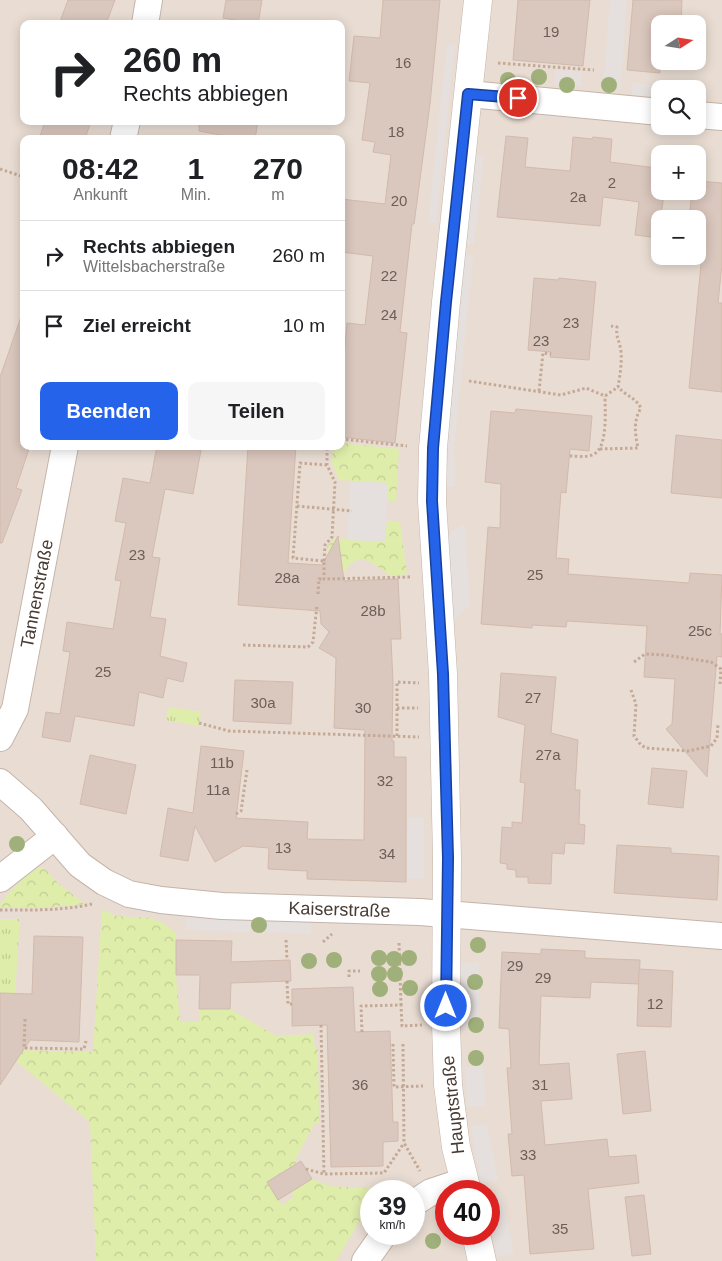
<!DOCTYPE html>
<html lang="de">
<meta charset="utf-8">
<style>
:root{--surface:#fff;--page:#f6f6f6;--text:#202124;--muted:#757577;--line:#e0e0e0;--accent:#2563eb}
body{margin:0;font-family:Helvetica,sans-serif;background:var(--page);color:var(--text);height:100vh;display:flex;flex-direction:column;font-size:19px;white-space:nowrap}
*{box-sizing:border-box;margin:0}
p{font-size:16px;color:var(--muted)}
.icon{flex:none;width:28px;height:28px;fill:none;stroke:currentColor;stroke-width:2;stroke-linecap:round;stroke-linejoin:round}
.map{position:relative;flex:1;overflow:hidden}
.panel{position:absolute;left:20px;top:135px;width:325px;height:315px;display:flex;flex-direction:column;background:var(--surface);border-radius:10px;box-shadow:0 2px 12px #0003}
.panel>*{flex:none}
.banner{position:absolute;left:20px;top:20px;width:325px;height:105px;border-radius:10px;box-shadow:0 2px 12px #0003;background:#fff;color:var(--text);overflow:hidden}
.needle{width:32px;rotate:78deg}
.tools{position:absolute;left:651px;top:15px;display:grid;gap:10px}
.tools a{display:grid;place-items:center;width:55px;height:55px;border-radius:10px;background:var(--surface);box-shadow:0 2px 12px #0003;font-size:25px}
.speed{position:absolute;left:360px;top:1180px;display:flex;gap:10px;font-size:25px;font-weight:700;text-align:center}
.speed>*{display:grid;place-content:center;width:65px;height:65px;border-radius:50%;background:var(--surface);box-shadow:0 2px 12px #0003;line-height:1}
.speed small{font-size:12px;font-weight:400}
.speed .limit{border:8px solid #d22;background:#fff;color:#111}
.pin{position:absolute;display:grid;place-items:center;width:42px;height:42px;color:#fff;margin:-21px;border:2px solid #fff;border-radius:50%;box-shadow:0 1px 5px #0007}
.me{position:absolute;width:55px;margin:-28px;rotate:0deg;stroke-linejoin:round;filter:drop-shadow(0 0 4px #0008)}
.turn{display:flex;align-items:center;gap:18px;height:105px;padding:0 20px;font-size:22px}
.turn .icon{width:65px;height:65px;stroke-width:2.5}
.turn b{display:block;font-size:35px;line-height:42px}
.eta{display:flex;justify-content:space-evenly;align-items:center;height:85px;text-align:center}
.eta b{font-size:30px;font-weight:700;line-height:35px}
.primary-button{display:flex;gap:10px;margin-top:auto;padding:10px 20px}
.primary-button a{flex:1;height:58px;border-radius:10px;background:var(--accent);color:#fff;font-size:20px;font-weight:700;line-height:58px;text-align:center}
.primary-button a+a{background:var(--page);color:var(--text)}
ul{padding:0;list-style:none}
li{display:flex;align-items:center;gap:15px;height:70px;padding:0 20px;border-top:1px solid var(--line)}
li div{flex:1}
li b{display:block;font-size:19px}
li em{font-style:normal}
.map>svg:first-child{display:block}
.residential{fill:#e9ddd3;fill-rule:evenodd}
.grass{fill:url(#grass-tufts)}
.forest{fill:url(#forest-crowns)}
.parking{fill:#e5e0de}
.building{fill:#dac7bd;stroke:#d2baac}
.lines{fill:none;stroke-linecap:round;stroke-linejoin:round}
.minor-casing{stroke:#c4b4aa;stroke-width:28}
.tertiary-casing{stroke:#c4b4aa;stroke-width:29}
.path{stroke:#c4a997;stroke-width:3;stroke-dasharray:2.5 2.5;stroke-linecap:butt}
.minor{stroke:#fff;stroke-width:26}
.tertiary{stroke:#fff;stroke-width:28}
.tree{fill:#a0b07a}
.route-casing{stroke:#184099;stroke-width:12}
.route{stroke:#2563eb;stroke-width:9}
.labels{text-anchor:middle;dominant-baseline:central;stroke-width:4;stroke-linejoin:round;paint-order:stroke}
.number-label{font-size:15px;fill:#6c5e56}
.street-label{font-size:18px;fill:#483b34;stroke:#fff}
</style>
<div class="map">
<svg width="722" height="1261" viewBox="0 0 722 1261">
<defs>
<pattern id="grass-tufts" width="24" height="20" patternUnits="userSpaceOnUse" patternTransform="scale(1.25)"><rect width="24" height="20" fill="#dfedaa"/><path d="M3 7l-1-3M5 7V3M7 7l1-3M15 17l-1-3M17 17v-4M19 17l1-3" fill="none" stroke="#c1cc93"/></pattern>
<pattern id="forest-crowns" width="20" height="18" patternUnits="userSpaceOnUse" patternTransform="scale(1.25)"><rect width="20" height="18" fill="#dfedaa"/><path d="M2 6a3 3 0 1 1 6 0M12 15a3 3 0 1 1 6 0" fill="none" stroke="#c1cc93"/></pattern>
</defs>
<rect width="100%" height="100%" fill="#f4ece5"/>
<path class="residential" d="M0 0H722V1261H0ZM24 24H341V121H24ZM660 24H698V61H660ZM660 89H698V126H660ZM24 139H341V446H24ZM660 154H698V191H660ZM660 219H698V256H660ZM371 1191H414V1234H371ZM446 1191H489V1234H446Z"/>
<g class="grass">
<path d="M169 707 201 712 199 726 166 720Z"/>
<path d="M0 919H20L15 994 0 993Z"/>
</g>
<g class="forest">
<path d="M341 443 399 449 396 502 387 500 388 483 339 480 332 463 333 446H341Z"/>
<path d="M387 521 400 522 407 574 391 576C374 565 360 547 344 572H328L332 552 328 554 327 547 335 538 385 542Z"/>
<path d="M41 867 46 870 59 884 85 904 48 907H0V904C10 893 26 871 41 867Z"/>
<path d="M102 910 117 916 150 918 163 923 176 933V975L180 1022 200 1021 199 1009H230L276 1036 313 1034 315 1048H318L319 1124H314L295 1160 296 1164 267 1182 282 1205 294 1197 291 1191 312 1179 329 1186 379 1189 378 1191H371V1202L336 1261H96L90 1122 16 1061 14 1050 93 1052Z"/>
</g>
<g class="parking">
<path d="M610 0H627L620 89 603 88Z"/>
<path d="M447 44 455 45 436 223 428 222Z"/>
<path d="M555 70 582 71 581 86 554 84Z"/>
<path d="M632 83 700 87V100H698V89H660V97L632 95Z"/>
<path d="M475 155 484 156 474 244H465Z"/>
<path d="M464 255 473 256 454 445 455 487H445L444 446Z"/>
<path d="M350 481 388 483 385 542 347 540Z"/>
<path d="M461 525H465L470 606 454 619 448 534Z"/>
<path d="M408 817H424V879H407Z"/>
<path d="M186 915 251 917 250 932 186 930Z"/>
<path d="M265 917 311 918V933L264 932Z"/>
<rect x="461" y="963" width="18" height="64"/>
<path d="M483 1066 486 1106 467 1107 465 1067Z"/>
<path d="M487 1124 498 1180 481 1184 471 1126Z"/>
<path d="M501 1193 514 1253 497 1257 489 1218V1195Z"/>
</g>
<g class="building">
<path d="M68 0H115L106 24H59Z"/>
<path d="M226 0H262L258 24 223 18Z"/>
<path d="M383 0H440L430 104 414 224H412L400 332 407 333 395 443 341 437V390L347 323 365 325 373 256 341 252V199L385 204 391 155 373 152 375 142 362 140 370 83 349 81 354 36 380 38Z"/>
<path d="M518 0H590L583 66 513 60Z"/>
<path d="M633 0H682L681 24H660V73L627 70Z"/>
<path d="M45 121H91L85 139H39Z"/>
<path d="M199 121H258L255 139H242L199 131Z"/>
<path d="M506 136 528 138 525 167 570 171 573 137 592 139 593 137 612 139 610 162 657 168 654 193 664 194 658 238 635 235 639 202 603 197 600 226 497 217Z"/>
<path d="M698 181 722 183V264L718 303H722V392L689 388 703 244H698L697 211 690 210 692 191H698Z"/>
<path d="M534 278 558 280 559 278 596 282 589 360 550 357 551 352 528 350Z"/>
<path d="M21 317 24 318V446H30L16 488 22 490 2 543H0V377Z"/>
<path d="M516 409 592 416 589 451 570 449 566 493 561 492 556 558 569 559 568 574 689 583 690 573 722 575 720 634H722V657L717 656 707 777 666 729 672 724 675 679 644 677 647 626 567 621 566 627 532 625V628L481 624 488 527 500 528 501 484 485 482 491 411 515 413Z"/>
<path d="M676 435 722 440V498L671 493Z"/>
<path d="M157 446H180L201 450 193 494 165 489 152 557 160 558 150 617 166 619 160 656 187 663 183 682 167 678 163 698 139 692 134 726 75 716 70 742 42 737 46 712 60 714 70 652 63 651 67 622 113 629 121 581 115 580 126 523 115 521 123 478 150 483Z"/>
<path d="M248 446H296L288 563 322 565 338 536 344 581 398 579 401 639H391L393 682 392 741H394V757H406V882L307 879V871L268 869 269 848 243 846 215 862 195 826 188 861 160 856 168 808 193 813 201 746 244 751 236 818 308 822 307 839 364 840 365 730 334 728 336 658 319 648 329 632 321 624 320 611 238 605Z"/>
<path d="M501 673 556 677 551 733 578 740 575 790H580L579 824 585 825 584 844 565 843 564 854 552 853 551 884 528 883V877H516V870L507 869V864L500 863 502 827 512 828V822L522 823 525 783 520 782 525 725 498 717Z"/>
<path d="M235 680 293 682 291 724 233 721Z"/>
<path d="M90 755 136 765 126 814 80 804Z"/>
<path d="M652 768 687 771 683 808 648 804Z"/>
<path d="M617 845 671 848V853L719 856 717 900 614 893Z"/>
<path d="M34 936 83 937 79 1042 30 1040 0 1085V993L32 994Z"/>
<path d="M176 940 232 941 231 962 290 960 291 981 231 983 230 1009H199L200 975H176Z"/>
<path d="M541 949 585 951V958L640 960 639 984 591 982 590 998 541 996 539 1065 569 1063 572 1099 541 1101 545 1145 607 1139 609 1157 636 1155 639 1183 588 1189 594 1249 530 1254 524 1175 512 1176 508 1134H512L507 1068H511L509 1029 499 1028 502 952 541 954Z"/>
<path d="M639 969 673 971 671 1027 637 1026Z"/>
<path d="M353 987 355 1032 390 1031 393 1122H398V1141L383 1142V1166L331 1167 327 1025 292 1026V989Z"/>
<path d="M645 1051 651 1111 623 1114 617 1054Z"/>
<path d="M301 1161 312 1179 278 1200 267 1182Z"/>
<path d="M644 1195 651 1254 632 1256 625 1197Z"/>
</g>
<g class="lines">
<defs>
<g id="minor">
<path d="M145 24 149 0"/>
<path d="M469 94 660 112"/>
<path d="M698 115 722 117"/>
<path d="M123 139 127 121"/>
<path id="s1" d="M0 738 15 709 65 446"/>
<path id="s2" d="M0 782 31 809 80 865 104 882 129 894 161 900 222 906 420 912 722 936"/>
<path d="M0 879 55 836"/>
<path d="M414 1203 431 1192 464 1181"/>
<path d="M365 1261 384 1234"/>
</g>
<g id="tertiary">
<path d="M467 1191 456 1147 448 1085 446 1024 447 858 443 674 432 501 433 448 446 302 478 0"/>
<path d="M476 1234 482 1261"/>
</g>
</defs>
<use href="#minor" class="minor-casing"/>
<use href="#tertiary" class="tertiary-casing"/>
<g class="path">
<path d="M498 63 594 70"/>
<path d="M0 169 24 177"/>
<path d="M469 381 561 395 586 388 605 396 618 387C620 375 623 358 620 346 618 338 616 336 617 327L611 326"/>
<path d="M539 391 543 353 551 354"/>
<path d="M341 439 407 446"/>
<path d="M600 449 638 448C635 433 633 421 641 408 634 396 627 397 618 387"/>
<path d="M570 456C577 456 587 458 594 454 608 447 605 410 605 396"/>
<path d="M327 465 300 463 293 558 324 561V579L412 577"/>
<path d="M297 506 352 511"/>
<path d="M324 561 325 545 332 537 335 482 327 465V446"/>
<path d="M318 594 319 579H324"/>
<path d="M243 645 308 647 313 642 317 605"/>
<path d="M634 662 645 654 665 655 711 662 721 669 720 684"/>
<path d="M631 690 636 704 634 736 641 745 646 748 688 751 711 746 717 738 718 724"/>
<path d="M397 708H418"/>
<path d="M199 723 229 731 419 737"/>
<path d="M397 736V682L419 683"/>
<path d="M236 814 241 811 247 770"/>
<path d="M0 910C31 910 62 911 92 904"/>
<path d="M286 940 287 960"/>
<path d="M323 942 332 934"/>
<path d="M399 943 401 1005"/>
<path d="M349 977V971H360"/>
<path d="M287 981 288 1004H292"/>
<path d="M25 1019 24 1048 84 1049 86 1041"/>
<path d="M321 1025 324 1174 384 1173 404 1143"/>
<path d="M362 1032 361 1006 401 1005 402 1026 422 1025"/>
<path d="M393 1044 394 1087 423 1086"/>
<path d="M403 1044 404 1143 420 1171"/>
<path d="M306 1169 324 1174"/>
</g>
<use href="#minor" class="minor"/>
<use href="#tertiary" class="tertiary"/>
</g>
<g class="tree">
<circle cx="539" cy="77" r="8"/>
<circle cx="508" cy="80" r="8"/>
<circle cx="567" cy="85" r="8"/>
<circle cx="609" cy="85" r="8"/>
<circle cx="17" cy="844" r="8"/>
<circle cx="259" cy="925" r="8"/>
<circle cx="478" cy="945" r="8"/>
<circle cx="379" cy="958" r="8"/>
<circle cx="409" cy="958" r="8"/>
<circle cx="394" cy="959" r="8"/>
<circle cx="334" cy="960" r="8"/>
<circle cx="309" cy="961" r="8"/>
<circle cx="379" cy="974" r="8"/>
<circle cx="395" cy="974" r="8"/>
<circle cx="475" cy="982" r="8"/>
<circle cx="410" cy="988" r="8"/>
<circle cx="380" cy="989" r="8"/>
<circle cx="476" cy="1025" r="8"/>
<circle cx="476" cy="1058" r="8"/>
<circle cx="433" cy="1241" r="8"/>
</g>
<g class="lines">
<defs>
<path id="route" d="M446 1006 448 858 443 674 432 501 433 448 446 302 468 94 518 98"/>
</defs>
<use href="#route" class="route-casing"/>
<use href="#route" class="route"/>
</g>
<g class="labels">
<g class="number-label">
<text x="551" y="31">19</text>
<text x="403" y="62">16</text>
<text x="396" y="131">18</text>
<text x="612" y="182">2</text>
<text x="578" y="196">2a</text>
<text x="399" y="200">20</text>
<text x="389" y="275">22</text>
<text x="389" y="314">24</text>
<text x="571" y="322">23</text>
<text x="541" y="340">23</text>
<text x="137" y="554">23</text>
<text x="535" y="574">25</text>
<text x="287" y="577">28a</text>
<text x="373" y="610">28b</text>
<text x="700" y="630">25c</text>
<text x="103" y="671">25</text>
<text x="533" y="697">27</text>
<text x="263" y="702">30a</text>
<text x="363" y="707">30</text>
<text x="548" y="754">27a</text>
<text x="222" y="762">11b</text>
<text x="385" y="780">32</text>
<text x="218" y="789">11a</text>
<text x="283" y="847">13</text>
<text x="387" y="853">34</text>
<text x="515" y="965">29</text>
<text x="543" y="977">29</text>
<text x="655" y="1003">12</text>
<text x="360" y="1084">36</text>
<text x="540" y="1084">31</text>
<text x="528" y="1154">33</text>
<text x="560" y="1228">35</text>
</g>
<g class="street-label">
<text stroke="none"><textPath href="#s1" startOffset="150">Tannenstraße</textPath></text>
<text stroke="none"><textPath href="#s2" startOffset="384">Kaiserstraße</textPath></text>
<text transform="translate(453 1105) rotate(-96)">Hauptstraße</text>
</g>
</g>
</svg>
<div class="tools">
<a><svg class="needle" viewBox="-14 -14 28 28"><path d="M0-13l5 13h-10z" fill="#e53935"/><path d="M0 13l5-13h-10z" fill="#757577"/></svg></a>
<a><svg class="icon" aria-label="search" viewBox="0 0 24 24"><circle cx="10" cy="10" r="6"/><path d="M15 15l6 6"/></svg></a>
<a>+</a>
<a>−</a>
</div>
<div class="speed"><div>39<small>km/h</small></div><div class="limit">40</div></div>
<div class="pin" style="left:518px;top:98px;background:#d93025"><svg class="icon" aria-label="arrive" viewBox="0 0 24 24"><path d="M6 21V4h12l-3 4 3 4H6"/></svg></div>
<svg class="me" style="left:446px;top:1006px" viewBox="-20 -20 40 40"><circle r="17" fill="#2563eb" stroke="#fff" stroke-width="3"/><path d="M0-11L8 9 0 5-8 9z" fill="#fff"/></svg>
<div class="banner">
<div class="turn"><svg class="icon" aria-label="right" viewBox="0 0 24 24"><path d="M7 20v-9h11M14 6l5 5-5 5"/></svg><div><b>260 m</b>Rechts abbiegen</div></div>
</div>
<section class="panel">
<div class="eta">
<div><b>08:42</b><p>Ankunft</p></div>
<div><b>1</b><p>Min.</p></div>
<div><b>270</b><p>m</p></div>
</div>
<ul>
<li><svg class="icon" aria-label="right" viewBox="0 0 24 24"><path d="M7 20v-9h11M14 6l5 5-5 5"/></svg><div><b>Rechts abbiegen</b><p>Wittelsbacherstraße</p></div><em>260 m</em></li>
<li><svg class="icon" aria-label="arrive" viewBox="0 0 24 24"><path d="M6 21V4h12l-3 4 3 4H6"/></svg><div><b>Ziel erreicht</b></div><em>10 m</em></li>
</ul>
<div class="primary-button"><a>Beenden</a><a>Teilen</a></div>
</section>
</div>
